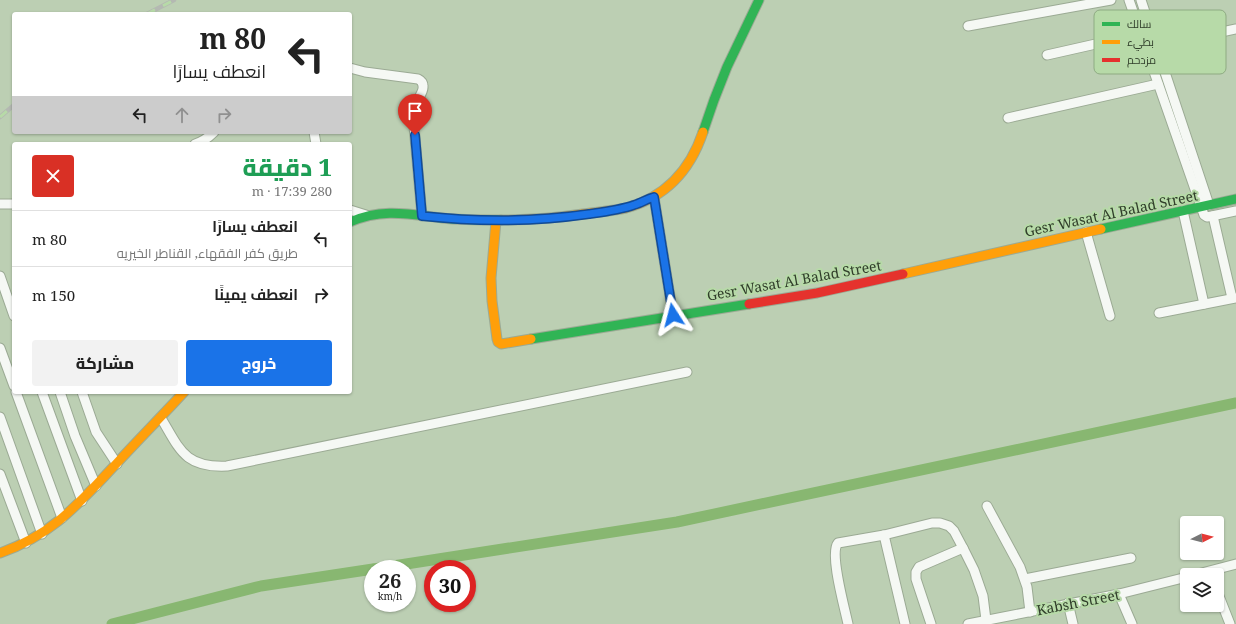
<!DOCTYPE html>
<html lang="ar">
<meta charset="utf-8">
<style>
:root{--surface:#fff;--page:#f2f2f2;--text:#222;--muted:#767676;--line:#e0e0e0;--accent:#1a73e8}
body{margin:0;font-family:"Noto Serif",Cairo,serif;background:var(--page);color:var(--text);direction:rtl;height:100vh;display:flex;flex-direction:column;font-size:15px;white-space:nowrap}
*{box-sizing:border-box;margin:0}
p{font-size:13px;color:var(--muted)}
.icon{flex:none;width:22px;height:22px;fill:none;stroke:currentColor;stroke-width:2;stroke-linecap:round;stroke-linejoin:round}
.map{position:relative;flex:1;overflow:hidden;direction:ltr}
.panel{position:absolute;left:12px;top:142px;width:340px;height:252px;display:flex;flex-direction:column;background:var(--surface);border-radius:4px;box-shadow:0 1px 3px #0004;direction:rtl}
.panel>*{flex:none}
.hud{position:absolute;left:12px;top:12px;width:340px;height:122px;border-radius:4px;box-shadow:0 1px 3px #0004;direction:rtl;background:#fff;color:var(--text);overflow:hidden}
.needle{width:26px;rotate:84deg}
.controls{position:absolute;left:1180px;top:516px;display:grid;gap:8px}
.controls a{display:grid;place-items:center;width:44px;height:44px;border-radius:4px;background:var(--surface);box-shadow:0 1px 3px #0004;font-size:20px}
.speed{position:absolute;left:364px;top:560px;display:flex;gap:8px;font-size:20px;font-weight:700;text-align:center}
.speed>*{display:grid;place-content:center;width:52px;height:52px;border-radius:50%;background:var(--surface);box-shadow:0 1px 3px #0004;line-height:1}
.speed small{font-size:10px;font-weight:400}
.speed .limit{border:6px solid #d22;background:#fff;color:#111}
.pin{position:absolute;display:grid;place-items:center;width:34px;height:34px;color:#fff;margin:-41px -17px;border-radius:50% 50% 50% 0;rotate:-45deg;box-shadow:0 0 4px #0007}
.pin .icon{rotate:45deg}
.me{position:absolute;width:44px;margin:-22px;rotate:351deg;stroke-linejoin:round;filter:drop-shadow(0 0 3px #0008)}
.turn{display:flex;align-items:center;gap:14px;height:84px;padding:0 20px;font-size:18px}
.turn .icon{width:52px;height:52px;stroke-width:2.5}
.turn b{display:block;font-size:28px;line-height:34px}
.lanes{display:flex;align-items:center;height:38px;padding:0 20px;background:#0003;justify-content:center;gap:20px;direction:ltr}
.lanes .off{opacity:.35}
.round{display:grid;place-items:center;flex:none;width:42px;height:42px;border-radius:4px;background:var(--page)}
.headline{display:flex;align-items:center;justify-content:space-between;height:68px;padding:0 20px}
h1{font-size:24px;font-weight:800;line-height:30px;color:#1e9e55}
.action{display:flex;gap:8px;margin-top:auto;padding:8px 20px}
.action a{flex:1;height:46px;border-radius:4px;background:var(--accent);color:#fff;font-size:16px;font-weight:800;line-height:46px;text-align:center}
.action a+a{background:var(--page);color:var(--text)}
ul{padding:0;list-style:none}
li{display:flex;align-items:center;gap:12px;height:56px;padding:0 20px;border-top:1px solid var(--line)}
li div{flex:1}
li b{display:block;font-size:15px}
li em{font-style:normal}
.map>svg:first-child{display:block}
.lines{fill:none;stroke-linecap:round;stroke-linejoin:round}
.canal{stroke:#88b771;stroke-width:11}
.street-casing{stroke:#9baa94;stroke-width:11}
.fast-casing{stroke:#9baa94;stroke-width:11}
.slow-casing{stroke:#9baa94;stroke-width:11}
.jam-casing{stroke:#9baa94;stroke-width:11}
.street{stroke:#f5f8f4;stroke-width:9}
.fast{stroke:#30b455;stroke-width:9}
.slow{stroke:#ff9f0a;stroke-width:9}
.jam{stroke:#e5322d;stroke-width:9}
.rail-casing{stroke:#b4b9b2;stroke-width:4.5}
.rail{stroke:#b7daa8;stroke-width:3;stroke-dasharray:9;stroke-linecap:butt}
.route-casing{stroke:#114b97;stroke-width:10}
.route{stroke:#1a73e8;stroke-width:7}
.labels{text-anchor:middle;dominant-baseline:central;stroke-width:4;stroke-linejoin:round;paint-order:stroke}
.street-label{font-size:14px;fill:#303e2a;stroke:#b7daa8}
.key{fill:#b7daa8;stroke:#8eab82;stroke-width:1}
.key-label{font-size:11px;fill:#303e2a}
</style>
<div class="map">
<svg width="1236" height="624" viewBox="0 0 1236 624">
<rect width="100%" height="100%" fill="#bccfb3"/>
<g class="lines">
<g class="canal">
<path d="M374 569 677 522 1236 403"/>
<path d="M112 624 261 586 373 569"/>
</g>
<defs>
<g id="street">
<path d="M1129 0 1204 215 1207 217 1236 211"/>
<path d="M1141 0 1209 205"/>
<path d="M968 26 1111 0"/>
<path d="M1156 46 1236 29"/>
<path d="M1047 55 1140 34"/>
<path d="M350 68 365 72 418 79C420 80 423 82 423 86 424 91 419 96 418 101 415 109 415 117 414 126L422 216"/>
<path d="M1008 118 1158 84"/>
<path d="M314 132 316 144"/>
<path d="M195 144C202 142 209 137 214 132"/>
<path d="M654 197 673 315"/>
<path d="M0 204H14"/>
<path d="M350 210 366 215"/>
<path d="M1183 211 1204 304"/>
<path d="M1213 216 1232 298"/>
<path d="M1086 232 1110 316"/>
<path d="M0 276 14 316"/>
<path d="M1159 313 1236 298"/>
<path d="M0 348 14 386"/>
<path d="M16 392 62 518"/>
<path d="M42 392 82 501"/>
<path d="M60 392 75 436 96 486"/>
<path d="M82 392 96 432 117 464"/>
<path d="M0 417 42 534"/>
<path d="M161 418C180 450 185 468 227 466L687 372"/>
<path d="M0 474 26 543"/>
<path d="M987 506 1020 567 1027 587 1030 612"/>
<path d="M884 535 905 624"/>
<path d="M1194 575 1236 564"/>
<path d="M1025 579 1131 558"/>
<path d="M1217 591 1230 624"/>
<path d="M1119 594 1132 624"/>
<path d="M1068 603 1073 624"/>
<path d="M848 624C845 609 829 553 838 543L884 535 932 523H940L949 526 954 531 963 548 974 570 983 596 986 620"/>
<path d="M931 624 916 579V572L919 567 963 548"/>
<path d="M968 624 1119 594 1187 577"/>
</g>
<g id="fast">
<path d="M703 132 714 100 727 67 759 0"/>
<path d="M350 222C382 208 408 214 442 218 461 220 481 220 501 220"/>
<path d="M1101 229 1236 199"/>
<path d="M531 339 749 304"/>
</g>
<g id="slow">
<path d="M501 220C528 220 556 218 583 214 597 212 612 211 626 208 666 197 690 171 703 132"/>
<path d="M496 221 491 278 492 301 497 339 498 342 501 344 531 339"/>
<path d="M903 274 1101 229"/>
<path d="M0 553C54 534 79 503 117 463 139 439 162 416 184 392"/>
</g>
<path id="jam" d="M749 304 817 293 903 274"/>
</defs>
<use href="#street" class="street-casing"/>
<use href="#fast" class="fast-casing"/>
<use href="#slow" class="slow-casing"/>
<use href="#jam" class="jam-casing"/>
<use href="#street" class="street"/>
<use href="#fast" class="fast"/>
<use href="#slow" class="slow"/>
<use href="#jam" class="jam"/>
<defs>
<g id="rail">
<path d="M147 14 174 0"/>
<path d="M0 117 14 105"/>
</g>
</defs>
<use href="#rail" class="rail-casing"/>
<use href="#rail" class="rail"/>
</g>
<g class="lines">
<defs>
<path id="route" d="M415 135 422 216C478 222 533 222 589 214 604 212 620 210 634 205 641 203 647 199 654 197L673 315"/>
</defs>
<use href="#route" class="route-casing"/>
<use href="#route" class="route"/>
</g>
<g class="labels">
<g class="street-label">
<text transform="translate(1111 213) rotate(-12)">Gesr Wasat Al Balad Street</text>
<text transform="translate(794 280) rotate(-10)">Gesr Wasat Al Balad Street</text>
<text transform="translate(1078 602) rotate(-11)">Kabsh Street</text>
</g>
</g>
<rect x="1094" y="10" width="132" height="64" rx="6" class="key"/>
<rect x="1102" y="22" width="18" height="4" fill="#30b455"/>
<rect x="1102" y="40" width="18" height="4" fill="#ff9f0a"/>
<rect x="1102" y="58" width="18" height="4" fill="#e5322d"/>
<g class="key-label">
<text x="1127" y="28">سالك</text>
<text x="1127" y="46">بطيء</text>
<text x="1127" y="64">مزدحم</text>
</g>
</svg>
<div class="controls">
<a><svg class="needle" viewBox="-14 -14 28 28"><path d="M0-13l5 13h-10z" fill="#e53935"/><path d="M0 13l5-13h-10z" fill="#767676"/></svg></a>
<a><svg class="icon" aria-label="layers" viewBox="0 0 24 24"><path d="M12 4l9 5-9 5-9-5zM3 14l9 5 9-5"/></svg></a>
</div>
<div class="speed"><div>26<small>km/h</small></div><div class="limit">30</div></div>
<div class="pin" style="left:415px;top:135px;background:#d93025"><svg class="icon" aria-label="arrive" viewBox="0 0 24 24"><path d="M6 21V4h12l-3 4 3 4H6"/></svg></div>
<svg class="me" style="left:673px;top:315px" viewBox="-20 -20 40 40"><path d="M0-17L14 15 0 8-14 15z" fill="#1a73e8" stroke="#fff" stroke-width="4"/></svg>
<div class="hud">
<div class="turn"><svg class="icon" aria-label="left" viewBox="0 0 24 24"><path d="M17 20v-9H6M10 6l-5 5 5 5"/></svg><div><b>80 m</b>انعطف يسارًا</div></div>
<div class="lanes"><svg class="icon" aria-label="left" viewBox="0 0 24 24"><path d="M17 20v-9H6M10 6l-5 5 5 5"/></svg><svg class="icon off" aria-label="ahead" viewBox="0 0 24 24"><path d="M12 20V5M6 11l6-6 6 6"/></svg><svg class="icon off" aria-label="right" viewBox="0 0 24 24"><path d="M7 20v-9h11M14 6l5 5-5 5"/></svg></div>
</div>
<section class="panel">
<div class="headline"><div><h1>1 دقيقة</h1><p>280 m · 17:39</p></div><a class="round" style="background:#d93025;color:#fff"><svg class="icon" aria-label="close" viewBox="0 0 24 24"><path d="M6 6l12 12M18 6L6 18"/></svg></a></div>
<ul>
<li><svg class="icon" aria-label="left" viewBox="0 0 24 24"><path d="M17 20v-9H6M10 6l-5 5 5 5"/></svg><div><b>انعطف يسارًا</b><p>طريق كفر الفقهاء, القناطر الخيريه</p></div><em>80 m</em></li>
<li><svg class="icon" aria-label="right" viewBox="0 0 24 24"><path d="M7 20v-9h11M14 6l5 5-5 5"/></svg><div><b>انعطف يمينًا</b></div><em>150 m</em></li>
</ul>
<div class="action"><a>خروج</a><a>مشاركة</a></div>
</section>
</div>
